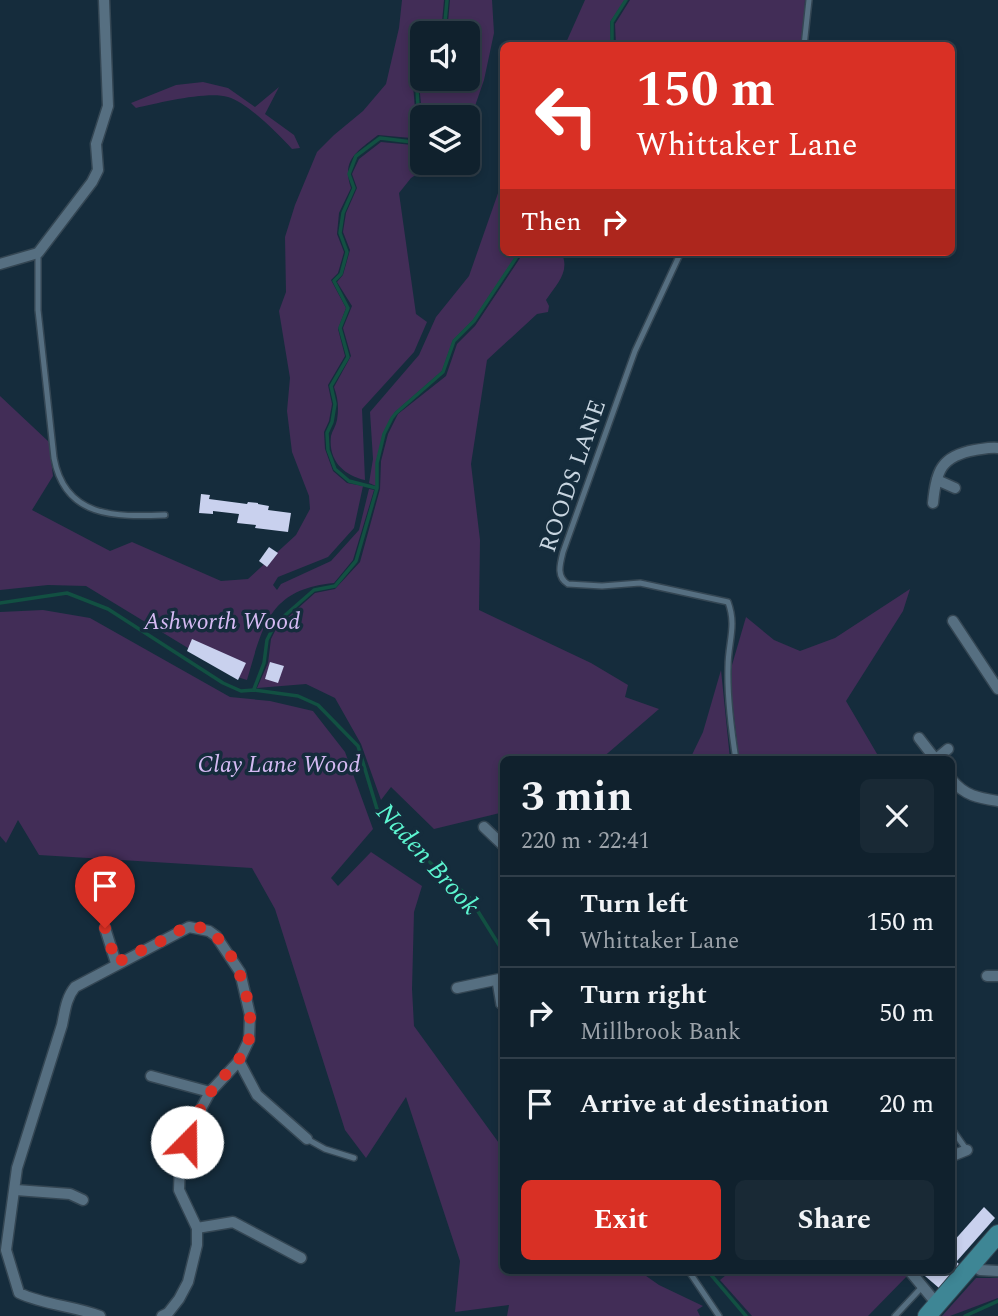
<!DOCTYPE html>
<meta charset="utf-8">
<style>
:root{--surface:#10212d;--page:#192935;--text:#f1f3f6;--muted:#9ca3aa;--line:#303e49;--accent:#d93025}
body{margin:0;font-family:Spectral,serif;background:var(--page);color:var(--text);height:100vh;display:flex;flex-direction:column;font-size:26px;white-space:nowrap}
*{box-sizing:border-box;margin:0}
p{font-size:23px;color:var(--muted)}
.icon{flex:none;width:38px;height:38px;fill:none;stroke:currentColor;stroke-width:2;stroke-linecap:round;stroke-linejoin:round}
.map{position:relative;flex:1;overflow:hidden}
.sheet{position:absolute;left:500px;top:756px;width:455px;height:518px;display:flex;flex-direction:column;background:var(--surface);border-radius:10px;box-shadow:0 4px 10px #0003,0 0 0 2px var(--line)}
.sheet>*{flex:none}
.banner{position:absolute;left:500px;top:42px;width:455px;height:214px;border-radius:10px;box-shadow:0 4px 10px #0003,0 0 0 2px var(--line);background:#d93025;color:#fff;overflow:hidden}
.controls{position:absolute;left:410px;top:21px;display:grid;gap:14px}
.controls a{display:grid;place-items:center;width:70px;height:70px;border-radius:10px;background:var(--surface);box-shadow:0 4px 10px #0003,0 0 0 2px var(--line);font-size:35px}
.pin{position:absolute;display:grid;place-items:center;width:60px;height:60px;color:#fff;margin:-72px -30px;border-radius:50% 50% 50% 0;rotate:-45deg;box-shadow:0 0 7px #0007}
.pin .icon{rotate:45deg}
.me{position:absolute;width:77px;margin:-38px;rotate:22deg;stroke-linejoin:round;filter:drop-shadow(0 0 5px #0008)}
.turn{display:flex;align-items:center;gap:24px;height:147px;padding:0 21px;font-size:32px}
.turn .icon{width:91px;height:91px;stroke-width:2.5}
.turn b{display:block;font-size:49px;line-height:60px}
.then{display:flex;align-items:center;height:66px;padding:0 21px;background:#0003;gap:14px;font-size:26px}
.round{display:grid;place-items:center;flex:none;width:74px;height:74px;border-radius:10px;background:var(--page)}
.head{display:flex;align-items:center;justify-content:space-between;height:119px;padding:0 21px}
h1{font-size:42px;font-weight:700;line-height:52px}
.primary-button{display:flex;gap:14px;margin-top:auto;padding:14px 21px}
.primary-button a{flex:1;height:80px;border-radius:10px;background:var(--accent);color:#fff;font-size:28px;font-weight:700;line-height:80px;text-align:center}
.primary-button a+a{background:var(--page);color:var(--text)}
ul{padding:0;list-style:none}
li{display:flex;align-items:center;gap:21px;height:91px;padding:0 21px;border-top:2px solid var(--line)}
li div{flex:1}
li b{display:block;font-size:26px}
li em{font-style:normal}
.map>svg:first-child{display:block}
.green{fill:#422d57}
.lines{fill:none;stroke-linecap:round;stroke-linejoin:round}
.stream{stroke:#125042;stroke-width:3.5}
.building{fill:#c9d1ee}
.service-casing{stroke:#344653;stroke-width:8}
.minor-casing{stroke:#344653;stroke-width:13}
.primary-casing{stroke:#344653;stroke-width:20}
.service{stroke:#566f81;stroke-width:5}
.minor{stroke:#566f81;stroke-width:10}
.primary{stroke:#3e8695;stroke-width:18}
.route{stroke:#d93025;stroke-width:12;stroke-dasharray:0 21.6}
.labels{text-anchor:middle;dominant-baseline:central;stroke-width:7;stroke-linejoin:round;paint-order:stroke}
.street-label{font-size:24px;fill:#c8d5e0;stroke:#152c3c}
.park-label{font-size:24px;font-style:italic;fill:#d5baf3;stroke:#152c3c}
.water-label{font-size:26px;font-style:italic;fill:#5cf5d0;stroke:#152c3c}
</style>
<div class="map">
<svg width="998" height="1316" viewBox="0 0 998 1316">
<rect width="100%" height="100%" fill="#152c3c"/>
<g class="green">
<path d="M402 0H444L441 33H422V60L412 72 415 109 422 126 411 138 378 135C358 151 341 159 351 188L339 213 337 234 344 252 338 273 331 280 346 308 338 329 345 356 328 385 332 404 329 421 324 432 325 449 333 471 347 483 363 486 354 528 328 557 278 577 273 585 277 590 281 584 331 561 359 530 369 489 374 490 353 560 334 583C269 589 263 626 247 680L234 676 86 586 48 585 0 590V396L49 442 53 476 32 510 110 551 132 542 221 581 248 579 296 535 310 509 309 496 292 452 287 411 290 378 279 311 286 292 285 237 295 205 317 152 334 135 363 111 386 84 399 28Z"/>
<path d="M450 0H492L494 33 484 80 467 129V117H426L421 104 418 73 422 69V79H467V33H447Z"/>
<path d="M585 0H625L610 22 611 45H565Z"/>
<path d="M630 0H805L803 35 800 45H616L615 24Z"/>
<path d="M203 82 228 88 255 107 279 87 265 114 294 135 300 148 292 149C279 135 247 102 228 97 207 91 159 103 136 108L131 103 176 85Z"/>
<path d="M422 136V163H434L411 178 399 193 416 314 427 322 414 352 362 409 365 480C344 475 328 461 331 436 332 431 336 426 337 420 339 408 338 398 334 387L351 356 343 328 352 306 337 282 343 275 350 250 343 232 346 213 357 188 352 174 359 159 381 142 413 145Z"/>
<path d="M504 176V252H519L473 320 453 340 442 371 395 412 383 434 376 464V486L369 483 373 459 370 412 419 355 436 317 469 276Z"/>
<path d="M524 252H561C571 271 557 284 546 300L549 306 548 312 537 314 487 360 471 464 480 540 479 610 591 663 628 685 625 697 659 709 601 759 504 760V812L434 829 391 787 381 800 361 744 335 698 306 684 257 688 268 663 271 639 277 627 315 593 335 589 360 562 380 489 381 461 388 434 398 414 446 376 457 344 475 326Z"/>
<path d="M910 589 903 611 846 701 880 759H739L731 690 732 665 746 617 774 640 800 651 835 638Z"/>
<path d="M43 610 90 618 230 697 270 701 313 711 345 752 373 829 331 878 338 886 371 852 422 886 414 912 412 989 414 1026 504 1150V1270L639 1271 659 1285 703 1306 697 1310 700 1316H507L509 1305 455 1312 460 1261 406 1097 366 1158 345 1130 275 909 252 868 39 855 18 820 6 843 0 836V612Z"/>
<path d="M721 670 730 759H690L703 732Z"/>
<path d="M732 1270H906L909 1274 868 1316H752L720 1280Z"/>
<path d="M976 1278H998V1298L950 1316H942Z"/>
</g>
<g class="lines">
<g class="stream">
<path d="M444 33 447 0"/>
<path d="M612 46V22L626 0"/>
<path d="M422 64 416 73 418 106 423 117"/>
<path d="M376 488 349 481 335 469 328 450 327 433 332 422 335 404 331 386 348 357 340 328 348 308 334 281 341 274 347 252 340 233 343 213 354 188 349 174 356 156 380 138 412 142 422 132"/>
<path d="M0 603 67 593 108 609 223 683 241 691 254 690 298 696 318 705 358 746 377 809 399 835 469 897 504 953"/>
<path d="M254 689 264 663 267 640 275 624 314 590 335 586 356 561 377 488V463L384 434 392 418 396 413 443 372 454 341 474 321 520 252"/>
<path d="M707 1270 746 1316"/>
<path d="M965 1316 998 1301"/>
</g>
</g>
<g class="building">
<path d="M201 494 210 495 209 499 247 504 248 502 258 503V504L269 506 268 510 291 513 288 532 255 528 256 525 237 523 239 514 213 511V514L199 513Z"/>
<path d="M269 547 278 553 267 567 259 561Z"/>
<path d="M192 639 246 663 238 680 187 651Z"/>
<path d="M270 662 284 666 278 683 265 679Z"/>
<path d="M984 1207 995 1218 957 1261 952 1256V1243Z"/>
<path d="M952 1258 959 1264 939 1288 925 1276 930 1270H952Z"/>
</g>
<g class="lines">
<defs>
<g id="service">
<path d="M804 46 809 0"/>
<path d="M681 252 635 351 563 552C560 564 556 577 568 584L602 586 640 583 728 602C737 626 728 642 728 667 727 698 731 728 736 760"/>
<path d="M38 253V310L54 458C65 518 115 517 165 515"/>
<path d="M495 981 499 1005 504 1009"/>
<path d="M952 1129 966 1149"/>
<path d="M307 1139 325 1149 354 1158"/>
<path d="M688 1270 719 1316"/>
<path d="M895 1316 922 1287"/>
</g>
<g id="minor">
<path d="M0 264 38 253 92 182 98 170 96 144 108 106 104 0"/>
<path d="M937 480 955 488"/>
<path d="M933 503C936 471 941 456 975 450 983 449 990 447 998 448"/>
<path d="M953 621 998 689"/>
<path d="M919 738 936 760"/>
<path d="M936 759 948 749"/>
<path d="M952 780C965 796 979 798 998 801"/>
<path d="M484 827 504 846"/>
<path d="M105 928 116 963"/>
<path d="M987 976H998"/>
<path d="M457 988 504 978"/>
<path d="M239 1061 257 1095 307 1139"/>
<path d="M151 1076 210 1092"/>
<path d="M952 1156 967 1150"/>
<path d="M16 1190 70 1194 83 1200"/>
<path d="M197 1228 233 1222 301 1258"/>
<path d="M972 1263 980 1270 998 1271"/>
<path d="M909 1270 937 1304"/>
<path d="M100 1316C74 1306 44 1305 19 1293L6 1250 17 1168 62 1025C65 1011 66 998 75 987L189 927 209 931 216 936 240 972 250 1015 249 1040 239 1061 210 1092 195 1120 180 1163 179 1190 197 1228V1245L188 1282 179 1299 168 1313 162 1316"/>
</g>
<path id="primary" d="M927 1316 998 1234"/>
</defs>
<use href="#service" class="service-casing"/>
<use href="#minor" class="minor-casing"/>
<use href="#primary" class="primary-casing"/>
<use href="#service" class="service"/>
<use href="#minor" class="minor"/>
<use href="#primary" class="primary"/>
</g>
<g class="lines">
<path class="route" d="M105 928 116 963C133 954 151 946 169 937 174 934 182 928 188 927 230 919 259 1011 248 1042 241 1064 222 1075 210 1093 199 1108 193 1125 187 1142"/>
</g>
<g class="labels">
<g class="street-label">
<text transform="translate(573 476) rotate(-71)">ROODS LANE</text>
</g>
<g class="park-label">
<text x="222" y="622">Ashworth Wood</text>
<text x="279" y="765">Clay Lane Wood</text>
</g>
<g class="water-label">
<text transform="translate(428 859) rotate(48)">Naden Brook</text>
</g>
</g>
</svg>
<div class="controls">
<a><svg class="icon" aria-label="sound" viewBox="0 0 24 24"><path d="M4 9h4l5-4v14l-5-4H4zM17 9q2 3 0 6"/></svg></a>
<a><svg class="icon" aria-label="layers" viewBox="0 0 24 24"><path d="M12 4l9 5-9 5-9-5zM3 14l9 5 9-5"/></svg></a>
</div>
<div class="pin" style="left:105px;top:928px;background:#d93025"><svg class="icon" aria-label="arrive" viewBox="0 0 24 24"><path d="M6 21V4h12l-3 4 3 4H6"/></svg></div>
<svg class="me" style="left:187px;top:1142px" viewBox="-20 -20 40 40"><circle r="19" fill="#fff"/><path d="M0-13L10 11 0 6-10 11z" fill="#d93025"/></svg>
<div class="banner">
<div class="turn"><svg class="icon" aria-label="left" viewBox="0 0 24 24"><path d="M17 20v-9H6M10 6l-5 5 5 5"/></svg><div><b>150 m</b>Whittaker Lane</div></div>
<div class="then">Then<svg class="icon" aria-label="right" viewBox="0 0 24 24"><path d="M7 20v-9h11M14 6l5 5-5 5"/></svg></div>
</div>
<section class="sheet">
<div class="head"><div><h1>3 min</h1><p>220 m · 22:41</p></div><a class="round"><svg class="icon" aria-label="close" viewBox="0 0 24 24"><path d="M6 6l12 12M18 6L6 18"/></svg></a></div>
<ul>
<li><svg class="icon" aria-label="left" viewBox="0 0 24 24"><path d="M17 20v-9H6M10 6l-5 5 5 5"/></svg><div><b>Turn left</b><p>Whittaker Lane</p></div><em>150 m</em></li>
<li><svg class="icon" aria-label="right" viewBox="0 0 24 24"><path d="M7 20v-9h11M14 6l5 5-5 5"/></svg><div><b>Turn right</b><p>Millbrook Bank</p></div><em>50 m</em></li>
<li><svg class="icon" aria-label="arrive" viewBox="0 0 24 24"><path d="M6 21V4h12l-3 4 3 4H6"/></svg><div><b>Arrive at destination</b></div><em>20 m</em></li>
</ul>
<div class="primary-button"><a>Exit</a><a>Share</a></div>
</section>
</div>
